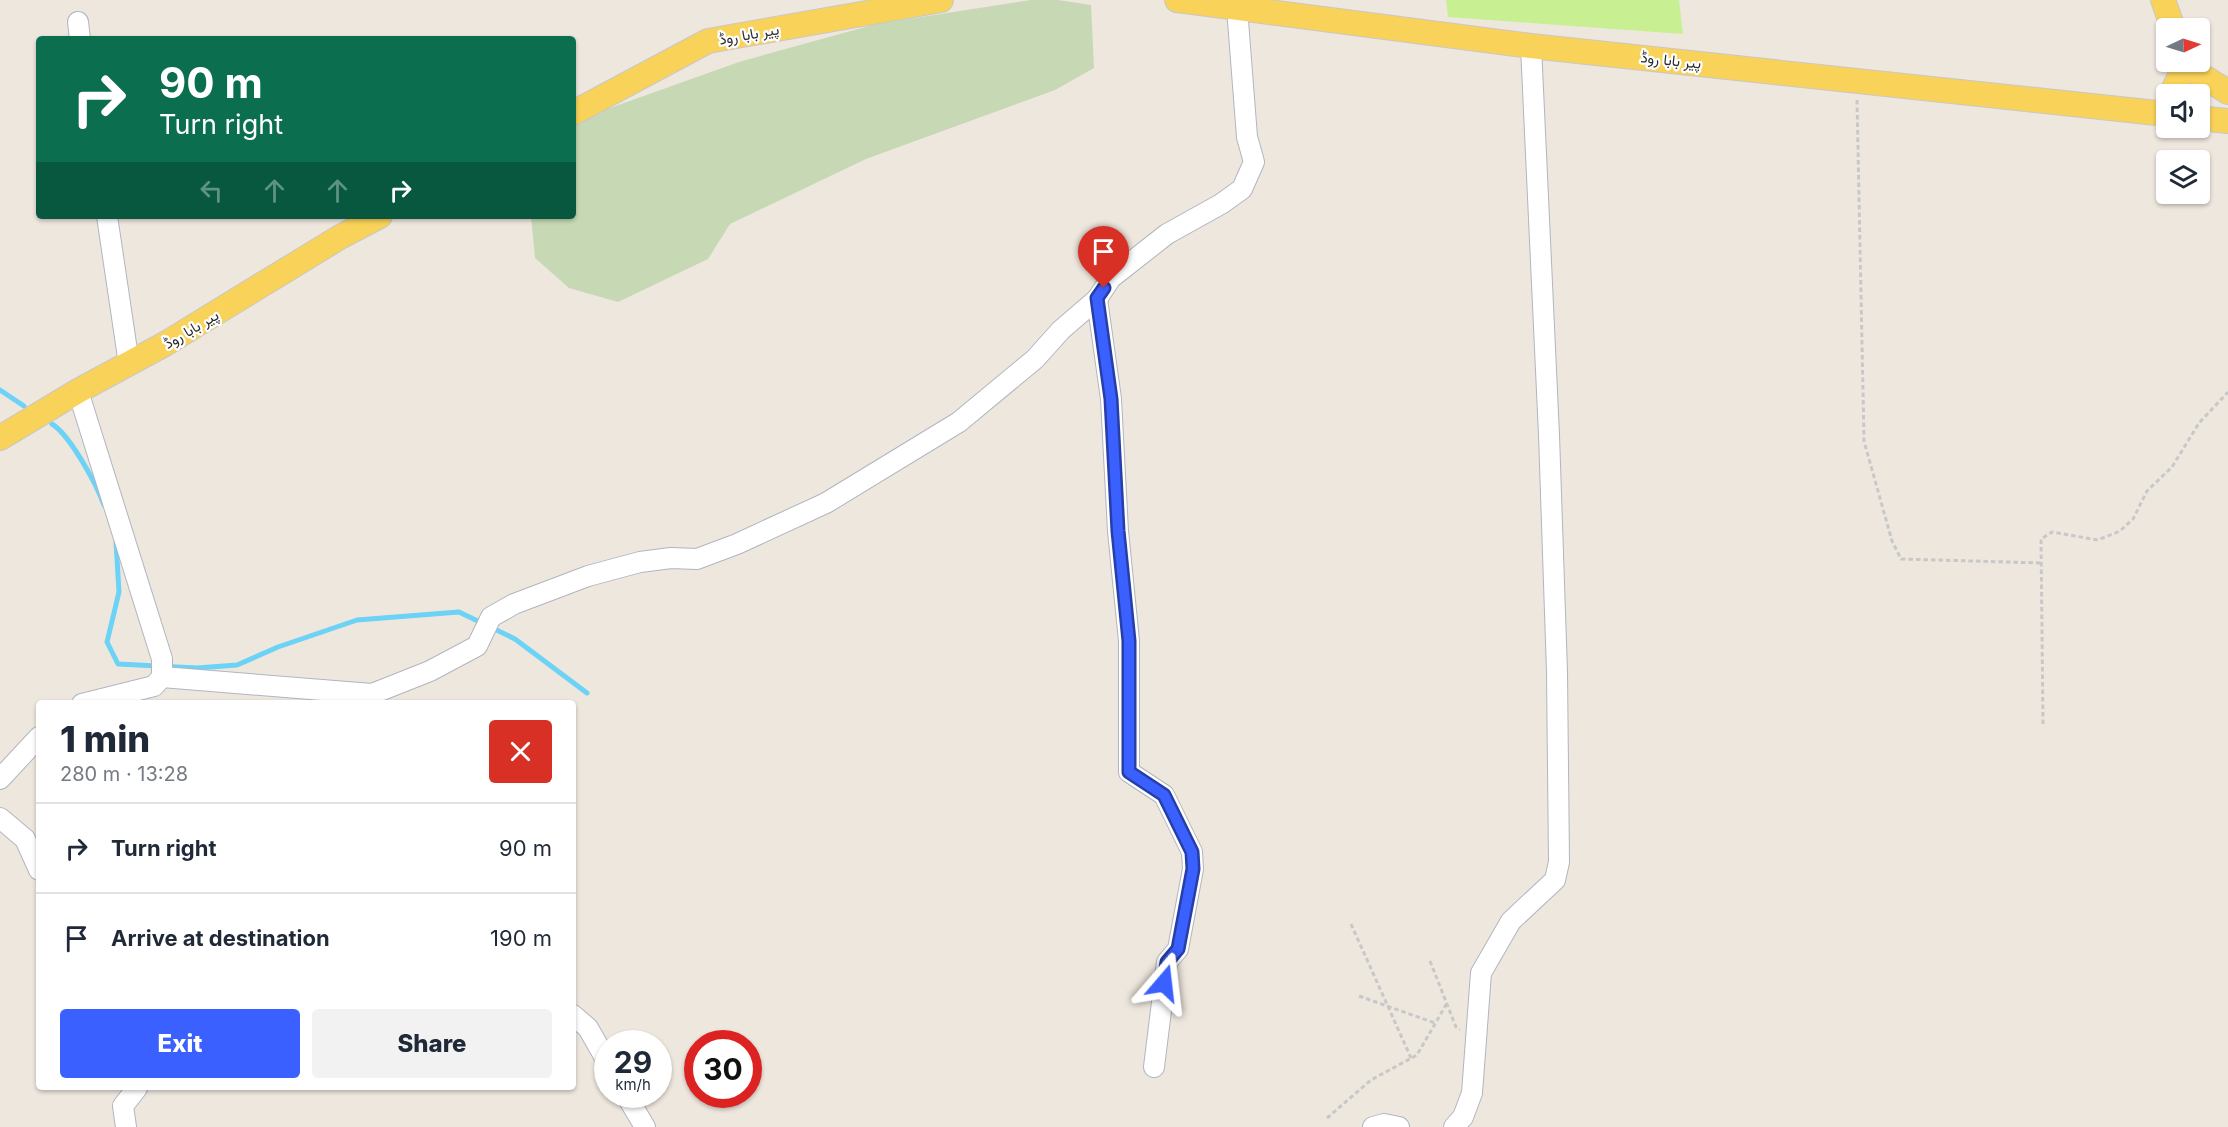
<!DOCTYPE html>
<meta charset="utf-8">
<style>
:root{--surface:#fff;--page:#f2f2f3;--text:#1f2937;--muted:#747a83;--line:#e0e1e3;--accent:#3a60ff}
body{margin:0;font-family:Inter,Vazirmatn,sans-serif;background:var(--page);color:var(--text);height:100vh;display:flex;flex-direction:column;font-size:22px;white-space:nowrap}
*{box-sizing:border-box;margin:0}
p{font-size:20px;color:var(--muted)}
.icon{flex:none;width:33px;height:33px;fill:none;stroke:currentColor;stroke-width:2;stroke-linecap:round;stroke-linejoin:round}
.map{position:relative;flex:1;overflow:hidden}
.panel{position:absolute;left:36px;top:700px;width:540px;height:390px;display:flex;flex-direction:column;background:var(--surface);border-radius:6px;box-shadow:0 2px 4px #0004}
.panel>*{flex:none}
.banner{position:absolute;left:36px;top:36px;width:540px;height:183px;border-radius:6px;box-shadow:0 2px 4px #0004;background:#0b6e4f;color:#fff;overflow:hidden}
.needle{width:39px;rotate:86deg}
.tools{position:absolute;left:2156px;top:18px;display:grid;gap:12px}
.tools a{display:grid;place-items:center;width:54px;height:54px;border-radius:6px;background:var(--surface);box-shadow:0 2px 4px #0004;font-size:30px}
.speed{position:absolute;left:594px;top:1030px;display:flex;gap:12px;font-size:30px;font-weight:700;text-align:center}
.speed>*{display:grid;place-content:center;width:78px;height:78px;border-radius:50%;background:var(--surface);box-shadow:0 2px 4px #0004;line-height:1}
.speed small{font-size:15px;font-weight:400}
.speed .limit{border:9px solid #d22;background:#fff;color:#111}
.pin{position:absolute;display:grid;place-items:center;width:51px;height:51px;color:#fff;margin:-62px -26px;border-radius:50% 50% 50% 0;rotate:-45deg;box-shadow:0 0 6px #0007}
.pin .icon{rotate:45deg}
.me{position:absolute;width:66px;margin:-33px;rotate:17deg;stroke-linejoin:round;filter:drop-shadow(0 0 4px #0008)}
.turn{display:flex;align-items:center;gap:21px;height:126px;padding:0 24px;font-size:27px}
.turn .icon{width:78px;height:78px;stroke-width:2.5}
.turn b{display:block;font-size:42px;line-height:51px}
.lanes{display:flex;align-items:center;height:57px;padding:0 24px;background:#0003;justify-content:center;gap:30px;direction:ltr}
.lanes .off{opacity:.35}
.round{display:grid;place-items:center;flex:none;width:63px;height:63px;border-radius:6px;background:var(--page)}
.summary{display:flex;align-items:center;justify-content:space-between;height:102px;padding:0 24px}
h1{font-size:36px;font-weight:800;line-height:45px}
.cta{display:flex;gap:12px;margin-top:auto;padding:12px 24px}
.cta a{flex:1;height:69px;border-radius:6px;background:var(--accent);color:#fff;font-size:24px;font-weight:800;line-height:69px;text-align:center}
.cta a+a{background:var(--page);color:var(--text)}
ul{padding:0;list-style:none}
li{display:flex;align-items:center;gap:18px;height:90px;padding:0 24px;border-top:2px solid var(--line)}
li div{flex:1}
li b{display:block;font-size:22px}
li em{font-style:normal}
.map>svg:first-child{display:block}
.cemetery{fill:#c6d9b4}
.pitch{fill:#c9ef93}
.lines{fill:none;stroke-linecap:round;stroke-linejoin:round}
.stream{stroke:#6cd2f6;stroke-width:5}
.minor-casing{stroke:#b2b5c0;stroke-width:22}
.major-casing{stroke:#c8c8c8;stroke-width:26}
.path{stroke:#c8c8c8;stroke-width:3;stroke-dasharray:4.5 3;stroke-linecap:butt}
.minor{stroke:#fff;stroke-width:20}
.major{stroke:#f9d259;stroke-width:24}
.route-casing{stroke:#263ea6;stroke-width:15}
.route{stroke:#3a60ff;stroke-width:10}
.labels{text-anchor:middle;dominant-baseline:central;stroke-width:4.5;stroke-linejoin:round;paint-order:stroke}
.street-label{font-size:15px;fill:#2c2c2c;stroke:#fff}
</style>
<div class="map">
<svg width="2228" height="1127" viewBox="0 0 2228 1127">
<rect width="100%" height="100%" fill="#eee7de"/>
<path class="cemetery" d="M1031 0H1058L1091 5 1094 68 1055 90 866 159 730 224 708 259 618 302 569 288 535 258 531 216H573V127L596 113 739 62 876 24Z"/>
<path class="pitch" d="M1446 0H1679L1683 34 1448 17Z"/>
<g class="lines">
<g class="stream">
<path d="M0 390 24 406"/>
<path d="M52 424C70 435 97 485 104 505"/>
<path d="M116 542 119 592 107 642 118 664 197 668 237 665 278 647 357 620 459 612 515 639 587 693"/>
</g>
<defs>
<g id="minor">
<path d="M78 22 80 39"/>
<path d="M107 216 129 364"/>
<path d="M1097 299 1111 399 1118 531 1129 641V772L1164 795 1192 852 1193 869 1178 949 1167 962 1154 1067"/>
<path d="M78 391 162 659V677L154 686 82 704"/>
<path d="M162 677 372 694 430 671 477 646 491 617 514 604 588 576 640 562 671 558 697 559 737 544 826 503 959 422 1035 359 1061 330 1097 299 1111 278 1167 234 1221 204 1242 189 1254 162 1247 137 1237 8"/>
<path d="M0 779 39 737"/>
<path d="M0 818 25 839 39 870"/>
<path d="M573 1015 588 1028 608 1063"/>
<path d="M626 1095 645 1127"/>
<path d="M126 1127 123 1106 137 1088"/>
<path d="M1373 1127 1384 1124 1399 1127"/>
<path d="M1454 1127 1463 1117 1472 1093 1481 973 1511 921 1555 880 1559 862 1557 672 1549 435 1531 46"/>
</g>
<g id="major">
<path d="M1177 0 1531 46 2166 114"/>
<path d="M2163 0 2173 28"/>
<path d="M2191 62 2199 74 2228 92"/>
<path d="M2171 94 2182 72V62"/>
<path d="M573 113 708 41 941 0"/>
<path d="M2199 118 2228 121"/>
<path d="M0 438 78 391 165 344 340 237 380 216"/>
</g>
</defs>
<use href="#minor" class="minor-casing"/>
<use href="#major" class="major-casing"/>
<g class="path">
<path d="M1857 100 1864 441 1892 541 1901 559 2043 563"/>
<path d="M2043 724 2041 539 2052 532 2098 540 2120 531 2133 519 2147 491 2172 467 2199 423 2228 392"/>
<path d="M1351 924 1411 1058"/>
<path d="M1430 961 1456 1027 1460 1030"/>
<path d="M1359 996 1435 1023"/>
<path d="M1327 1118 1371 1080 1417 1055 1447 1003"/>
</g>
<use href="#minor" class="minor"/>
<use href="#major" class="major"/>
</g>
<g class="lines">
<defs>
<path id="route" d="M1104 288 1097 298 1111 399 1118 531 1129 641V772L1164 795 1192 852 1193 869 1178 949 1167 962 1164 983"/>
</defs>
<use href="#route" class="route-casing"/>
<use href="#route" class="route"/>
</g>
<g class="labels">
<g class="street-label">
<text transform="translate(749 34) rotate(-10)">پیر بابا روڈ</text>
<text transform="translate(1671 60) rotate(6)">پیر بابا روڈ</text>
<text transform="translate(191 329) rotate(-31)">پیر بابا روڈ</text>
</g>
</g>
</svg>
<div class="tools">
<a><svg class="needle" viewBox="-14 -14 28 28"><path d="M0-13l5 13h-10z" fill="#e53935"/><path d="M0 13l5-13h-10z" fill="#747a83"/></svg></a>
<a><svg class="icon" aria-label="sound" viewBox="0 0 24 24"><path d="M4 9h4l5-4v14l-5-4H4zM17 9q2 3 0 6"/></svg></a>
<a><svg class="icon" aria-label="layers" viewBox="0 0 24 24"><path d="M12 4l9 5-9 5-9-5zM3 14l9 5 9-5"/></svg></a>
</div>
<div class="speed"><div>29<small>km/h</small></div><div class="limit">30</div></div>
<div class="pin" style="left:1104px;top:288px;background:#d93025"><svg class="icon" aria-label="arrive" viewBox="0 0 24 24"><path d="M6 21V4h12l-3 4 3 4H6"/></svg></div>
<svg class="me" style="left:1164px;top:983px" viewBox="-20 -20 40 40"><path d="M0-17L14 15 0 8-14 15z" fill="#3a60ff" stroke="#fff" stroke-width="4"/></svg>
<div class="banner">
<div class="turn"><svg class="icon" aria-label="right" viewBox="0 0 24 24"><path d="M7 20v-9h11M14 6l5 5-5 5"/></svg><div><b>90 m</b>Turn right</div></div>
<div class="lanes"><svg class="icon off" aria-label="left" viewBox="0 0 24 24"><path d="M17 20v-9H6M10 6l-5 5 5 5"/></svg><svg class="icon off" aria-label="ahead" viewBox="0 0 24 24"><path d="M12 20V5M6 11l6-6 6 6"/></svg><svg class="icon off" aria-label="ahead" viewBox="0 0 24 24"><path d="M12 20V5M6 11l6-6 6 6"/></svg><svg class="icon" aria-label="right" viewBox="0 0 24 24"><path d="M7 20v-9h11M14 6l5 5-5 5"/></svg></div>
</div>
<section class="panel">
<div class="summary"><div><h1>1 min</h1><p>280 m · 13:28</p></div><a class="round" style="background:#d93025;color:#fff"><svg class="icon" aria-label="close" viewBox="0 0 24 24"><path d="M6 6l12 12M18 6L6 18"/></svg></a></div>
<ul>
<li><svg class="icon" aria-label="right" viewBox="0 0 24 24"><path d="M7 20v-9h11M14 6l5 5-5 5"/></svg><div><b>Turn right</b></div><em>90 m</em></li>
<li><svg class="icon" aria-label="arrive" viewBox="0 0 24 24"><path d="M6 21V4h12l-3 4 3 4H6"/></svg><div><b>Arrive at destination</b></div><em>190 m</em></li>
</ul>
<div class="cta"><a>Exit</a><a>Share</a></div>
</section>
</div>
